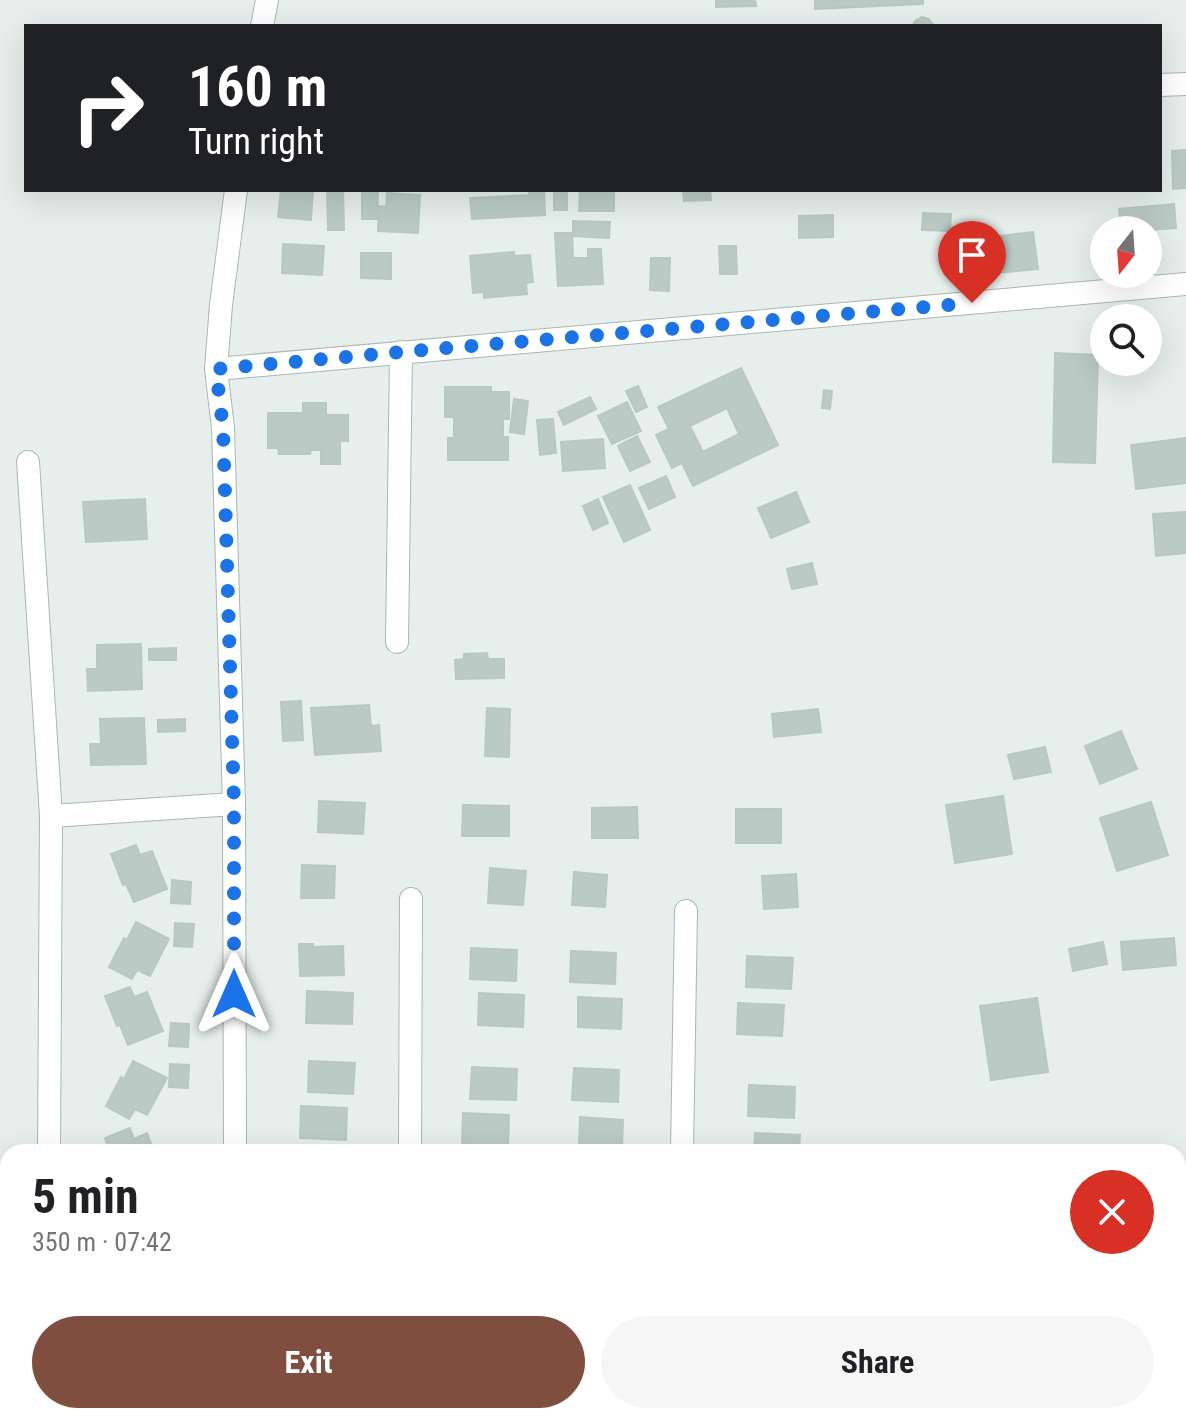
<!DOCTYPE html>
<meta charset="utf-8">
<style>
:root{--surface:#fff;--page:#f6f6f6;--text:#202124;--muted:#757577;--accent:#7f4e3f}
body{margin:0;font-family:"Roboto Condensed",sans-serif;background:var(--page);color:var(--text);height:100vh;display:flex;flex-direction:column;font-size:30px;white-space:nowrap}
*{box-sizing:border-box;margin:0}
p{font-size:26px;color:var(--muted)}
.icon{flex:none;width:44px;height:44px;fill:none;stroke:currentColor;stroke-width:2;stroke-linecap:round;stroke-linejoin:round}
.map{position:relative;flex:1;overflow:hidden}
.sheet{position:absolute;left:0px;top:1144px;width:1186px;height:280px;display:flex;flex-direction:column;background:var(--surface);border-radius:24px 24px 0 0;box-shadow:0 8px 32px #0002}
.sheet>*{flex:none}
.top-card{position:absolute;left:24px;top:24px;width:1138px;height:168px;border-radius:0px;box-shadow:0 8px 32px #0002;background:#202124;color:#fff;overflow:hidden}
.needle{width:52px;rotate:197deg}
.buttons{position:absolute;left:1090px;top:216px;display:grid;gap:16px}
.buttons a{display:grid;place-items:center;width:72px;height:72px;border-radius:50%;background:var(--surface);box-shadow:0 8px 32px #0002;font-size:40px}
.pin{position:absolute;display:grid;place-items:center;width:68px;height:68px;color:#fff;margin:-82px -34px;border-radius:50% 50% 50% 0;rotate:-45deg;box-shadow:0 0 8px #0007}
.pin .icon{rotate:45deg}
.me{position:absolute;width:88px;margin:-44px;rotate:0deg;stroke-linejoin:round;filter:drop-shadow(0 0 6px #0008)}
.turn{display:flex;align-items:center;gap:28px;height:168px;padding:0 32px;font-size:36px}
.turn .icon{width:104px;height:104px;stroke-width:2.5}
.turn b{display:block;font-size:56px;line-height:68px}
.round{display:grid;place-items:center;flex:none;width:84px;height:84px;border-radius:42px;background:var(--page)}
.summary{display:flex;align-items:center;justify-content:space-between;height:136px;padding:0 32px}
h1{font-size:48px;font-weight:700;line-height:60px}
.primary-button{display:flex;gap:16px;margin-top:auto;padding:16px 32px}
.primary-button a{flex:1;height:92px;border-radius:48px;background:var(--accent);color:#fff;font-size:32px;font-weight:700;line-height:92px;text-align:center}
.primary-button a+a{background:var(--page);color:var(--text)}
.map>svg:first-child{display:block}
.building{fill:#bbcac4;stroke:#b8c9c2;stroke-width:2;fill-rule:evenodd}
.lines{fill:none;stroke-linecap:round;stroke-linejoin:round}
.minor-casing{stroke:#a8b8b2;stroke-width:24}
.minor{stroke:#fff;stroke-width:22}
.route{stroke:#1a73e8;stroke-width:14;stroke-dasharray:0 25.2}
</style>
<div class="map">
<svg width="1186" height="1424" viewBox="0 0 1186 1424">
<rect width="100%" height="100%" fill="#e6efeb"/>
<g class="building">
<path d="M716 0H755L756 6 716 7Z"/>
<path d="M815 0H923V4L815 9Z"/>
<path d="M922 17 929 19 934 26H913L915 21Z"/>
<path d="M1186 150V188L1173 189 1172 151Z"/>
<path d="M281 190H313L311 220 278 217Z"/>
<path d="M327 190H343L344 230H328Z"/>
<path d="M362 190H378L377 219H362Z"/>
<path d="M544 190 545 215 472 219 470 198 529 195V191Z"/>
<rect x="554" y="190" width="13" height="20"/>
<path d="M580 190H614V211H579Z"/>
<path d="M683 190H710L711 200 684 201Z"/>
<path d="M387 193 420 195 418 233 378 231 379 206 386 207Z"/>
<path d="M1174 204 1176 228 1148 230H1121L1119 209Z"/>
<path d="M923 213 951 214 950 231 922 230Z"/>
<path d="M833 215V237L799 238V216Z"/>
<path d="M573 221 610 222 609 238 573 236Z"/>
<path d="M1033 232 1038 269 996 273 992 237Z"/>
<path d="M555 233H572L573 258H588V249H601L603 284 558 286Z"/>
<path d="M283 244 324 246 322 275 282 273Z"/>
<path d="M719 246H736L737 274H720Z"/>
<path d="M514 252V256L530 255 533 282 526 283 527 294 484 298V292L473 293 470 256Z"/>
<path d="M361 253H391V279L361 278Z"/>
<path d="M651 258H670L669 291 650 290Z"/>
<path d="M1055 353 1098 355 1095 463 1053 462Z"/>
<path d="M741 368 778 445 693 486 682 463 672 468 656 435 669 429 658 407ZM727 408 739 434 703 452 690 426Z"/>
<path d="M638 386 647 407 636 412 626 391Z"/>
<path d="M445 387H491V392H509V419H503V437H508V460H448V438H454V417H445Z"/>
<path d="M824 390 832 391 830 409 822 408Z"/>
<path d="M590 397 596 409 564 425 558 412Z"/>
<path d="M514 399 528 401 524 434 510 432Z"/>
<path d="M627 402 641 431 612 444 598 416Z"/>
<path d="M303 403H326V415H348V441H340V464H321V450H311L310 454H279L278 448H268V413H303Z"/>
<path d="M553 419 556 453 540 455 537 420Z"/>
<path d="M637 436 650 462 630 471 618 446Z"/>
<path d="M1186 438V483L1136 489 1131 445Z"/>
<path d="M603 439 605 468 563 471 561 442Z"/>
<path d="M666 476 675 497 649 509 639 488Z"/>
<path d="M630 485 650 530 624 542 603 497Z"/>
<path d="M796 492 809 522 771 538 758 508Z"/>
<path d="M145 499 147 539 86 542 83 502Z"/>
<path d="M598 499 608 523 593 530 583 506Z"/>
<path d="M1186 512V553L1156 556 1153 514Z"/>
<path d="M812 563 817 584 792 589 787 569Z"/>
<path d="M141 644 142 689 88 691 87 669H97V645Z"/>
<path d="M176 648V660H149V649Z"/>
<path d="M487 653 488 659H504V678L456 679 455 660 464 659V654Z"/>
<path d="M301 701 303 740 283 741 281 702Z"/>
<path d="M369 705 371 726 379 725 381 751 315 755 311 708Z"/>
<path d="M487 708 510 709 509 757 485 756Z"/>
<path d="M818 709 821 732 774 737 772 714Z"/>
<path d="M144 718 146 764 91 765 90 744H101L100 719Z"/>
<path d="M185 719V731L158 732V720Z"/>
<path d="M1121 731 1137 769 1100 784 1085 746Z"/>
<path d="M1045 747 1051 772 1014 779 1008 755Z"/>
<path d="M1003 796 1012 854 955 863 946 805Z"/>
<path d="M319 801 365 803 363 834 318 832Z"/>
<path d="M1151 802 1168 855 1117 871 1100 818Z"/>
<path d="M463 805 509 806V836H462Z"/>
<path d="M637 807 638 838H592V808Z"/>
<rect x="736" y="809" width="45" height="34"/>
<path d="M136 845 140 855 152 851 167 889 134 902 126 884 123 885 111 854Z"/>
<path d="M302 865 335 866 334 898H301Z"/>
<path d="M490 868 526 871 523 905 488 903Z"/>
<path d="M574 872 607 875 605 907 572 905Z"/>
<path d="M796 874 798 907 764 909 762 876Z"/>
<path d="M172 880 191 882 190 904 171 903Z"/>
<path d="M136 922 169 939 150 976 137 970 132 979 109 967 124 938 127 940Z"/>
<path d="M175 923 194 924 192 947 174 946Z"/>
<path d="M1174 938 1176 965 1123 970 1121 942Z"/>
<path d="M1103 942 1107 964 1073 971 1069 949Z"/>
<path d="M299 944H313V947L343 946 344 975 300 976Z"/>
<path d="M471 948 517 950 516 981 470 979Z"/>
<path d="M571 951 616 953 615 984 570 982Z"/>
<path d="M747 956 793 958 791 989 746 987Z"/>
<path d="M130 987 134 997 147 992 163 1031 128 1045 120 1025 117 1026 105 996Z"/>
<path d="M307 991 353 993 352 1024 306 1023Z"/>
<path d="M479 993 524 995 523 1027 478 1025Z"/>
<path d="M578 997 622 999 621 1029 578 1027Z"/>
<path d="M1037 998 1048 1072 991 1080 980 1006Z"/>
<path d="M738 1003 784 1005 782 1036 737 1034Z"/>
<path d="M171 1023 189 1024 188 1047 169 1046Z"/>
<path d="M133 1061 167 1078 147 1115 135 1109 129 1119 106 1106 121 1077 124 1079Z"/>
<path d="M309 1061 355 1063 353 1094 308 1092Z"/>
<path d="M170 1064 189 1065 188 1088 169 1087Z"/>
<path d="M472 1067 517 1069 516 1100 470 1099Z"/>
<path d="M574 1068 619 1070 618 1102 572 1100Z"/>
<path d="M749 1085 795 1087 794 1118 748 1116Z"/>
<path d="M301 1106 347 1108 346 1140 300 1138Z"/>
<path d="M463 1113 509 1115 508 1146 462 1144Z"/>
<path d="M580 1117 623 1120 622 1148 579 1146Z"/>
<path d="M130 1128 134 1139 147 1133 154 1152H110L105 1138Z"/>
<path d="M755 1133 800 1135 799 1152H754Z"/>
<rect x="297" y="1416" width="45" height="8"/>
<rect x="460" y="1416" width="46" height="8"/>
<rect x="569" y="1416" width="45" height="8"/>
</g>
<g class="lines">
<defs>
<g id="minor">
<path d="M262 26 267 0"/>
<path d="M1160 85 1186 84"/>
<path d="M216 369 1186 284"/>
<path d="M28 462 51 816 49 1152"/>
<path d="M397 642 401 352"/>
<path d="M51 816 234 804"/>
<path d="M235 1152 234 804 223 428 216 369 221 305 236 190"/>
<path d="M410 1152 411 899"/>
<path d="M682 1152 686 911"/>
<path d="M1178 1403 1186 1401"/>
<path d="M233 1424V1416"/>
<path d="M407 1424V1416"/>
<path d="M677 1424 678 1416"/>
<path d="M1103 1424 1129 1416"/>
</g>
</defs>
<use href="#minor" class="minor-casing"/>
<use href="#minor" class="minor"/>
</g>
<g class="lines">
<path class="route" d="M234 994V804L224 459 223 428 216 369 401 352 972 303"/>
</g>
</svg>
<div class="buttons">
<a><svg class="needle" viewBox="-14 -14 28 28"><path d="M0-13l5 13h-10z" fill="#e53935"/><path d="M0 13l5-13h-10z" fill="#757577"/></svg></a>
<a><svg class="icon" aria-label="search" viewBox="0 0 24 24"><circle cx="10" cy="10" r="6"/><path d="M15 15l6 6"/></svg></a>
</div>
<div class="pin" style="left:972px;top:303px;background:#d93025"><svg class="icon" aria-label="arrive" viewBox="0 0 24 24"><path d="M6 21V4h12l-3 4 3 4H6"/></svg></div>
<svg class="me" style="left:234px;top:994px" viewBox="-20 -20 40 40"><path d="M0-17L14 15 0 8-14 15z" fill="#1a73e8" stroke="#fff" stroke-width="4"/></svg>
<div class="top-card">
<div class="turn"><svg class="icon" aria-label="right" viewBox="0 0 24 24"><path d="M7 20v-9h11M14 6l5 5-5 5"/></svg><div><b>160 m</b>Turn right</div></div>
</div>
<section class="sheet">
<div class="summary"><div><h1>5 min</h1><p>350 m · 07:42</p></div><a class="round" style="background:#d93025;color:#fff"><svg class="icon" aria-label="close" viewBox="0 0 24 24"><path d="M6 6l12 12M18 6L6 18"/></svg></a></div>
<div class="primary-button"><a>Exit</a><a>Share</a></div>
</section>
</div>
